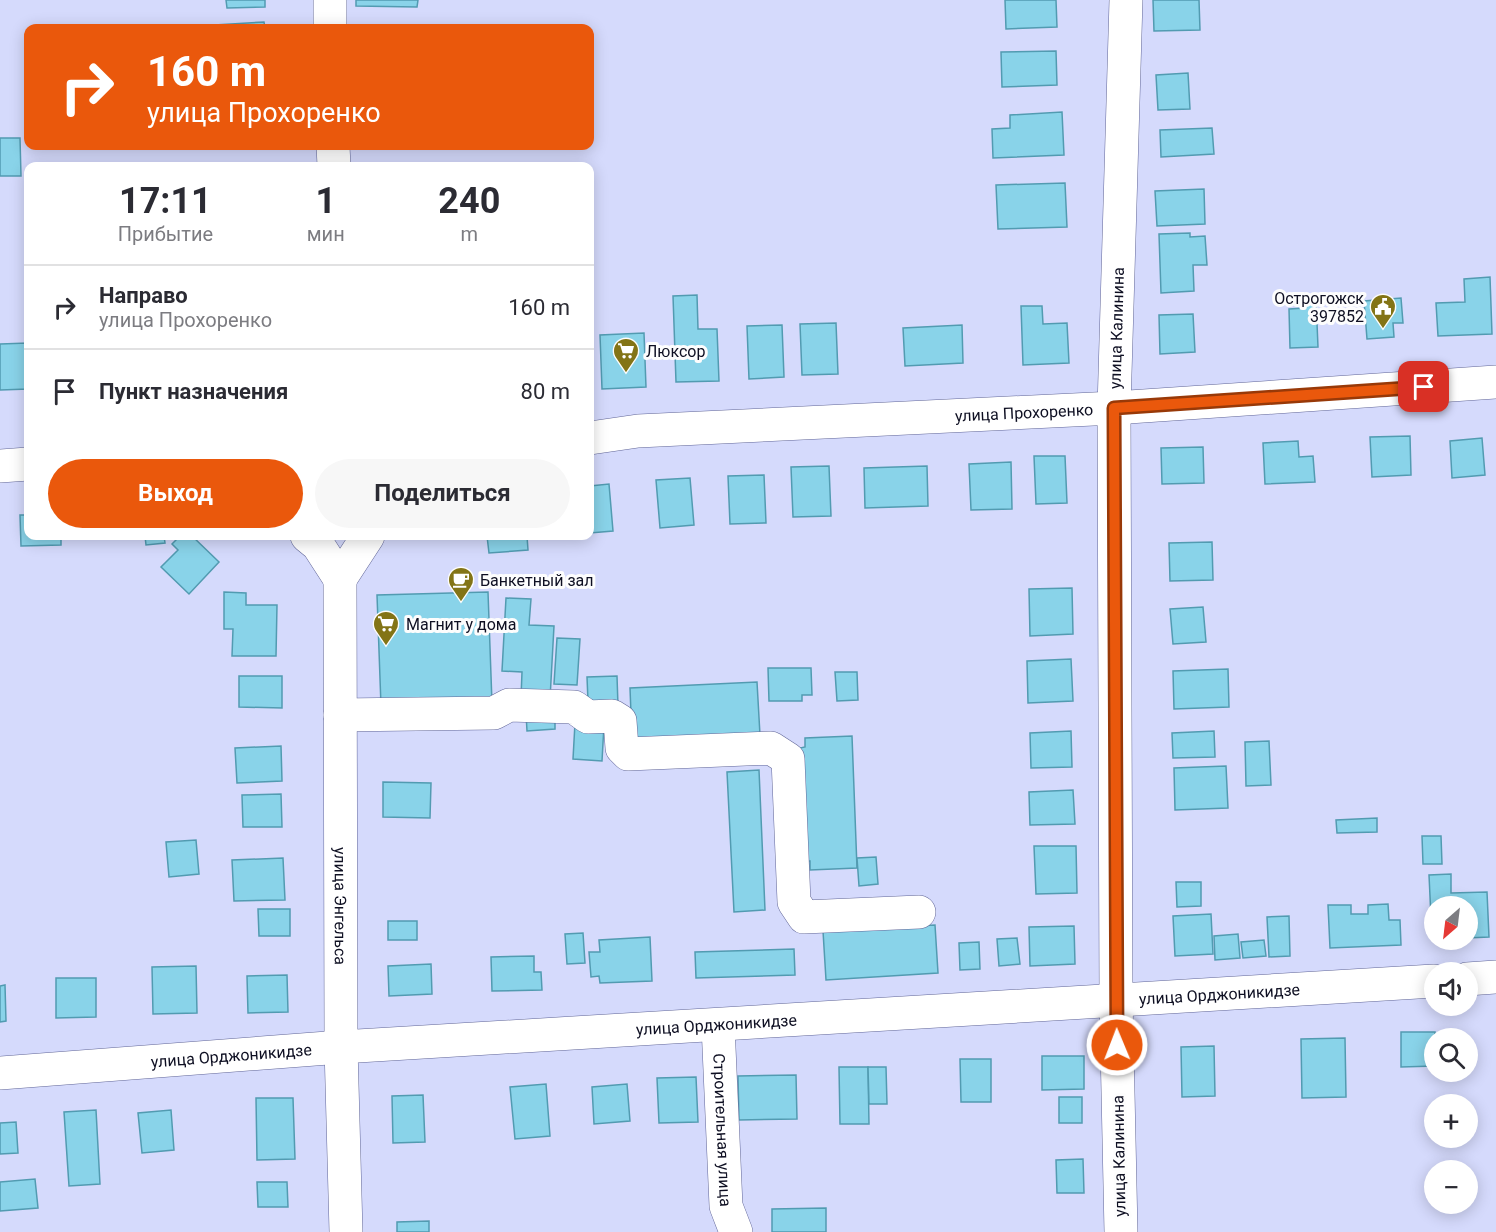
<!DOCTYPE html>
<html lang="ru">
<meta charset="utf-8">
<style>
:root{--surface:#fff;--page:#f7f7f7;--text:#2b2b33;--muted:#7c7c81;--line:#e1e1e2;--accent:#ea580c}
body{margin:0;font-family:Roboto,sans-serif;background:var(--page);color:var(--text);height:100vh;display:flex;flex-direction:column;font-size:22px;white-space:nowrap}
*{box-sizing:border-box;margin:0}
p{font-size:20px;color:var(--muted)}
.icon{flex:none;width:33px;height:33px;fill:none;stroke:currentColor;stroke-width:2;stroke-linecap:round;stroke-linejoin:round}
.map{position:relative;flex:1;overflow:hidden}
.side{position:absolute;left:24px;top:162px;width:570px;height:378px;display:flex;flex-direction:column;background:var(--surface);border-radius:12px;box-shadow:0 3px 15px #0003}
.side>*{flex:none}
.hud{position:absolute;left:24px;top:24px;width:570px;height:126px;border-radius:12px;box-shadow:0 3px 15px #0003;background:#ea580c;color:#fff;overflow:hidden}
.needle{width:39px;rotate:208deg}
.controls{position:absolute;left:1424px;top:896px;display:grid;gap:12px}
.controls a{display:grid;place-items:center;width:54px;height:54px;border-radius:50%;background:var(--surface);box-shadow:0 3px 15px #0003;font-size:30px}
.pin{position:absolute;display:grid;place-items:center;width:51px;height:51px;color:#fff;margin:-26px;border-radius:12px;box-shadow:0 3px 9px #0006}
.me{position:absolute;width:66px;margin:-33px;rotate:359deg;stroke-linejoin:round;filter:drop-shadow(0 0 4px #0008)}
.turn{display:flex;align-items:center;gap:21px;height:126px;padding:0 24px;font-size:27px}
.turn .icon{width:78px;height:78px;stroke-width:2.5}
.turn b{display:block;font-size:42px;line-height:51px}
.eta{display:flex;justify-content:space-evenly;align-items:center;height:102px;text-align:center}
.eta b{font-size:36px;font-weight:700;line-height:42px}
.button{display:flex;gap:12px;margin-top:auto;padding:12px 24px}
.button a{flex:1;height:69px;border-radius:36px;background:var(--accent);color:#fff;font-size:24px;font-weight:700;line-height:69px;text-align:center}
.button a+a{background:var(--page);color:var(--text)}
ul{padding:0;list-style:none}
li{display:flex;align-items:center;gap:18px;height:84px;padding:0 24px;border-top:2px solid var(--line)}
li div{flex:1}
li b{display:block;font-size:22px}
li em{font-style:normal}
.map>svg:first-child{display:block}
.building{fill:#89d3e9;stroke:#529bb1;stroke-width:1.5}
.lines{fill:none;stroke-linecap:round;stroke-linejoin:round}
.minor-casing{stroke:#616698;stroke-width:34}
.minor{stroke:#fff;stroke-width:33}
.route-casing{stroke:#983908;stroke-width:15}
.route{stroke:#ea580c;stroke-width:10}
.labels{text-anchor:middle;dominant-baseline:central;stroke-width:6;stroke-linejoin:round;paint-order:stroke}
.poi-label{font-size:16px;fill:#0e0f22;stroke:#fdfdfd;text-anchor:start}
.street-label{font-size:16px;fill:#0e0f22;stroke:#fdfdfd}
</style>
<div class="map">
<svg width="1496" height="1232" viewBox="0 0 1496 1232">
<rect width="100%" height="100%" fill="#d5dafc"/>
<g class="building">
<path d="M226 0H265V7L227 8Z"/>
<path d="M356 0H418L417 7 356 6Z"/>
<path d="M1005 0H1056L1057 27 1006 29Z"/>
<path d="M1153 0H1199L1200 30 1154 31Z"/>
<path d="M264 22 265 28H215V25Z"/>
<path d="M1056 51 1057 85 1002 87 1001 52Z"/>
<path d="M1188 73 1190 109 1158 110 1156 75Z"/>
<path d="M1062 112 1064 155 993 158 992 129 1010 128V115Z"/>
<path d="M1212 128 1214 154 1161 157 1160 130Z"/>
<path d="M0 138H20L21 176H0Z"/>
<path d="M1065 183 1067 227 998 229 996 185Z"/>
<path d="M1204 189 1205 224 1157 226 1155 191Z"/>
<path d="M1190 233V237L1205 236 1207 265H1193L1194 291 1161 293 1159 234Z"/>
<path d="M1490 277 1492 334 1438 336 1436 303 1465 302 1464 279Z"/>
<path d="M697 295 698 329H717L719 381 676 382 673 296Z"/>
<path d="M1401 298 1403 323H1393L1394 337 1367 339 1364 301Z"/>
<path d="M1305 299H1316L1318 347 1290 348 1289 309 1305 308Z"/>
<path d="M1021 306H1042L1043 324 1067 323 1069 363 1023 365Z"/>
<path d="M1193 314 1195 352 1160 354 1159 315Z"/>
<path d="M836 323 838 374 802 375 800 324Z"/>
<path d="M782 325 784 377 749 379 747 326Z"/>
<path d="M962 325 963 363 905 366 903 328Z"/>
<path d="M644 333 646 387 602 389 600 335Z"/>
<path d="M28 343V389L0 390V344Z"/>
<path d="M1410 436 1411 475 1372 477 1370 437Z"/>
<path d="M1482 438 1485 475 1452 478 1450 441Z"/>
<path d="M1298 441 1299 457 1313 456 1315 482 1265 484 1263 443Z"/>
<path d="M1203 447 1204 483 1162 484 1161 448Z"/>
<path d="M1034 456H1065L1067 503 1036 504Z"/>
<path d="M1011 462 1012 509 971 510 969 464Z"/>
<path d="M829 466 831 516 793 517 791 467Z"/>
<path d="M927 466 928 506 865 508 864 468Z"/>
<path d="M764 475 766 523 730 524 728 476Z"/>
<path d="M690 478 694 525 660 528 656 480Z"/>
<path d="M609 484 613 531 590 533V486Z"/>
<path d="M20 515H28V536H61V545L21 546Z"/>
<path d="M83 536H124V538L84 539Z"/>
<path d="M145 536H164L165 543 146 545Z"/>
<path d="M180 536H192L219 562 189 594 161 567 178 550 172 544Z"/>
<path d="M487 536H527L528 550 489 553Z"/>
<path d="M1212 542 1213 580 1170 581 1169 543Z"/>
<path d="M1072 588 1073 634 1030 636 1029 589Z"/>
<path d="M224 592 246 593V605H277L276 656H232L233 629H224Z"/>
<path d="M488 592 492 703 381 706 377 595Z"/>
<path d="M506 598 531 599 529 625 554 626 550 699 521 698 522 672 502 671Z"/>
<path d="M1203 607 1206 642 1173 644 1170 609Z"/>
<path d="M557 638 580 639 577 685 554 684Z"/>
<path d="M1071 659 1073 701 1028 703 1027 661Z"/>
<path d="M768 668H811L812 695H802V701H769Z"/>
<path d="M1228 669 1229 707 1174 709 1173 671Z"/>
<path d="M835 672H857L858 700 837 701Z"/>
<path d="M239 676H282V708L239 707Z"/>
<path d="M617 676 618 706 588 701 587 677Z"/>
<path d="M757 682 760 735 632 740 630 688Z"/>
<path d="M555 712V729L527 731 526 713Z"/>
<path d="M575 723 604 725 602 761 573 759Z"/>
<path d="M1071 731 1072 767 1031 768 1030 733Z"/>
<path d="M1214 731 1215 757 1173 758 1172 733Z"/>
<path d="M852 736 857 868 810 870V861H804L800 748 805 747V738Z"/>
<path d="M1269 741 1271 785 1246 786 1245 742Z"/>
<path d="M281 746 282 781 237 783 235 748Z"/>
<path d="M1226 766 1228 808 1175 810 1174 768Z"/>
<path d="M759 770 765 910 734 912 727 772Z"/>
<path d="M383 782 431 783 430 818 383 817Z"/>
<path d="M1073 790 1075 824 1030 825 1029 792Z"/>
<path d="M281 794 282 827H243L242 795Z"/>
<path d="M1377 818V832L1337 833 1336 820Z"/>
<path d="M1422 836H1441L1442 864H1423Z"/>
<path d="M196 840 199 874 169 877 166 842Z"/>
<path d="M1034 846H1076L1077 893 1036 894Z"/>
<path d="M876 857 878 884 859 886 857 858Z"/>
<path d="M283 858 285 900 234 901 232 860Z"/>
<path d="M1451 874V893L1487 892 1489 937 1467 938V906H1434V939H1439H1432L1429 875Z"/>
<path d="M1176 882H1201V906L1177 907Z"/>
<path d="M1388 904 1389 920H1400L1401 945 1330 948 1328 905H1351V914H1368V905Z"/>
<path d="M258 909H290V936H259Z"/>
<path d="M1211 914 1213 954 1175 956 1173 916Z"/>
<path d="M1289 916 1290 956 1269 957 1267 917Z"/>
<rect x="388" y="921" width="29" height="19"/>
<path d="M935 925 938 973 826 980 823 931Z"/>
<path d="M1074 926 1075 964 1030 966 1029 927Z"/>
<path d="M583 933 585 963 567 964 565 934Z"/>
<path d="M1238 934 1240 958 1215 960 1214 936Z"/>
<path d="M650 937 652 981 600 983 599 976 591 977 589 952H600L599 940Z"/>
<path d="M1017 938 1020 964 999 966 997 939Z"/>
<path d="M1264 940 1266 956 1243 958 1241 942Z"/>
<path d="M979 942 980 969 960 970 959 943Z"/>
<path d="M794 949 795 975 696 978 695 952Z"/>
<path d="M534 956V972H541L542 990 492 991 491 957Z"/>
<path d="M431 964 432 994 389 996 388 966Z"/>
<path d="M196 966 197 1013 153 1014 152 967Z"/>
<path d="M287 975 288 1012 248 1013 247 976Z"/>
<path d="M56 978H96V1017L56 1018Z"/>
<path d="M5 985 6 1021 0 1022V986Z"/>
<path d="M1401 1032H1435L1434 1066 1401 1067Z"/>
<path d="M1345 1038 1346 1097 1302 1098 1301 1039Z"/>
<path d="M1214 1046 1215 1096 1182 1097 1181 1047Z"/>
<path d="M1042 1056H1084V1089L1042 1090Z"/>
<path d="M960 1059H991V1102H961Z"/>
<path d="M839 1067H868L869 1124H840Z"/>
<path d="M868 1067H886L887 1104H869Z"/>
<path d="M796 1075 797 1119 739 1120 738 1076Z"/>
<path d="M696 1077 698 1122 659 1123 657 1078Z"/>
<path d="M546 1084 550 1136 515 1139 510 1087Z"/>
<path d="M627 1084 630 1121 594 1124 592 1087Z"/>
<path d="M423 1095 425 1142 393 1143 392 1096Z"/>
<rect x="1059" y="1097" width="23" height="26"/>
<path d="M256 1098H293L295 1159 257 1160Z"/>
<path d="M96 1110 100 1184 69 1186 64 1112Z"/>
<path d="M171 1110 174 1150 142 1153 138 1113Z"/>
<path d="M16 1122 18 1153 0 1154V1123Z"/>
<path d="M1083 1159 1084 1193H1057L1056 1160Z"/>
<path d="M35 1179 38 1208 0 1211V1182Z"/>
<path d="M257 1182H287L288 1207H258Z"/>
<path d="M826 1208V1232H772V1209Z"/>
<path d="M429 1221V1232H397V1222Z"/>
</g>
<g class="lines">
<defs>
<g id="minor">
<path d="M330 0V28"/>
<path d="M333 146 334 166"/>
<path id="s1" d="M590 438 638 431 1114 408 1496 382"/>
<path d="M0 466 28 464"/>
<path d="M307 536 318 545 340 579"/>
<path id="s2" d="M340 579 341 1047 346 1232"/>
<path d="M340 579 368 536"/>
<path d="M340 715 494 713 509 705 574 707 588 717 612 716 620 721 622 748 628 754 771 748 788 759 794 902 804 917 919 912"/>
<path d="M1467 979 1496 977"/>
<path id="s3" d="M718 1025 726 1206 736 1232"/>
<path id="s4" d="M0 1073 341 1047 1434 981"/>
<path id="s5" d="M1121 1232 1116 999 1114 408 1126 0"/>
</g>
</defs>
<use href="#minor" class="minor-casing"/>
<use href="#minor" class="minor"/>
</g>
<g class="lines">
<defs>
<path id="route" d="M1117 1045 1114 408 1424 387"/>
</defs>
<use href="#route" class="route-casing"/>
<use href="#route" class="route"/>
</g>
<defs>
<symbol id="civic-pin" viewBox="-11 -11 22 30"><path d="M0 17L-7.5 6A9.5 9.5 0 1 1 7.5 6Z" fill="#837416" stroke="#fdfdfd"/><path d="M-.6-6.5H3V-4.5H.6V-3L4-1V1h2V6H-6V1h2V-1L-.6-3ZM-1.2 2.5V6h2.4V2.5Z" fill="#fff"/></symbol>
<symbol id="supermarket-pin" viewBox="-11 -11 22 30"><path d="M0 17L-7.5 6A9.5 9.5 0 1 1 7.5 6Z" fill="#837416" stroke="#fdfdfd"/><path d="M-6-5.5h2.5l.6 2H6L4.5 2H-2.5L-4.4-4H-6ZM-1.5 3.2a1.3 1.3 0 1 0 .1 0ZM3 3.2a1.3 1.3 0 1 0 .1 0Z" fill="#fff"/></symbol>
<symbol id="cafe-pin" viewBox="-11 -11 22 30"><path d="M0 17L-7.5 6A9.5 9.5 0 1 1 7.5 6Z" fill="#837416" stroke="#fdfdfd"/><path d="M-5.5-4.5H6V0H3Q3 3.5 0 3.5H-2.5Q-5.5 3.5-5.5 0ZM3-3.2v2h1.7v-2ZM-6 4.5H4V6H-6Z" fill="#fff"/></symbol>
</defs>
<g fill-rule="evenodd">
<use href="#civic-pin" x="1368" y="292" width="30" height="40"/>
<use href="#supermarket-pin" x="611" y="336" width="30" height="40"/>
<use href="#cafe-pin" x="446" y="565" width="30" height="40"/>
<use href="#supermarket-pin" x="371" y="609" width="30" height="40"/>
</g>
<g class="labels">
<g class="poi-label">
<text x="1364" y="298" text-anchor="end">Острогожск<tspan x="1364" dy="18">397852</tspan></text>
<text x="646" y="351">Люксор</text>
<text x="480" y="580">Банкетный зал</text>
<text x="406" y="624">Магнит у дома</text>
</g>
<g class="street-label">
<text stroke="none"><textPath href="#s5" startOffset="904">улица Калинина</textPath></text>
<text stroke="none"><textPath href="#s1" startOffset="435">улица Прохоренко</textPath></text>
<text stroke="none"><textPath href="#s2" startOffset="327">улица Энгельса</textPath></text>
<text stroke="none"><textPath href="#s4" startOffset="1222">улица Орджоникидзе</textPath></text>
<text stroke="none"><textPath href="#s4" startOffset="718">улица Орджоникидзе</textPath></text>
<text stroke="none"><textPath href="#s4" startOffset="232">улица Орджоникидзе</textPath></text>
<text stroke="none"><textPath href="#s3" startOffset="105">Строительная улица</textPath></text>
<text transform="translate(1119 1156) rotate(-91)">улица Калинина</text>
</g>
</g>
</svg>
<div class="controls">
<a><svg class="needle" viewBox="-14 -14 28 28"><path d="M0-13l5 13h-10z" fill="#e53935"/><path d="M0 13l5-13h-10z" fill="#7c7c81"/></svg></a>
<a><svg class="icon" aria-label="sound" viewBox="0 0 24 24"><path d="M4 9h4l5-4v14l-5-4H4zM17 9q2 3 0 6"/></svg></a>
<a><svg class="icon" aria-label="search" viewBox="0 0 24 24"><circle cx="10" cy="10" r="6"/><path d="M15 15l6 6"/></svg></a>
<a>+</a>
<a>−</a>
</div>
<div class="pin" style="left:1424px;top:387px;background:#d93025"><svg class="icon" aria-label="arrive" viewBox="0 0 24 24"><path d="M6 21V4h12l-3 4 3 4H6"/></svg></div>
<svg class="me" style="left:1117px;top:1045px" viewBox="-20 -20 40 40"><circle r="17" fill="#ea580c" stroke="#fff" stroke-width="3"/><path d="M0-11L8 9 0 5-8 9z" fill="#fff"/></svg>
<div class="hud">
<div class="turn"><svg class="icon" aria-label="right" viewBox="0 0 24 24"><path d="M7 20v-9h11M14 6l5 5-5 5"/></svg><div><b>160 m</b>улица Прохоренко</div></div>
</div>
<section class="side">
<div class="eta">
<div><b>17:11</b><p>Прибытие</p></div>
<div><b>1</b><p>мин</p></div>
<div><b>240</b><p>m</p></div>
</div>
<ul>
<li><svg class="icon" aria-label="right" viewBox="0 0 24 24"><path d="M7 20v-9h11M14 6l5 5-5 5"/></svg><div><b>Направо</b><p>улица Прохоренко</p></div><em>160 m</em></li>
<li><svg class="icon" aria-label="arrive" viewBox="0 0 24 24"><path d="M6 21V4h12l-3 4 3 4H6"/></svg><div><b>Пункт назначения</b></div><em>80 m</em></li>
</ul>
<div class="button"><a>Выход</a><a>Поделиться</a></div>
</section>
</div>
